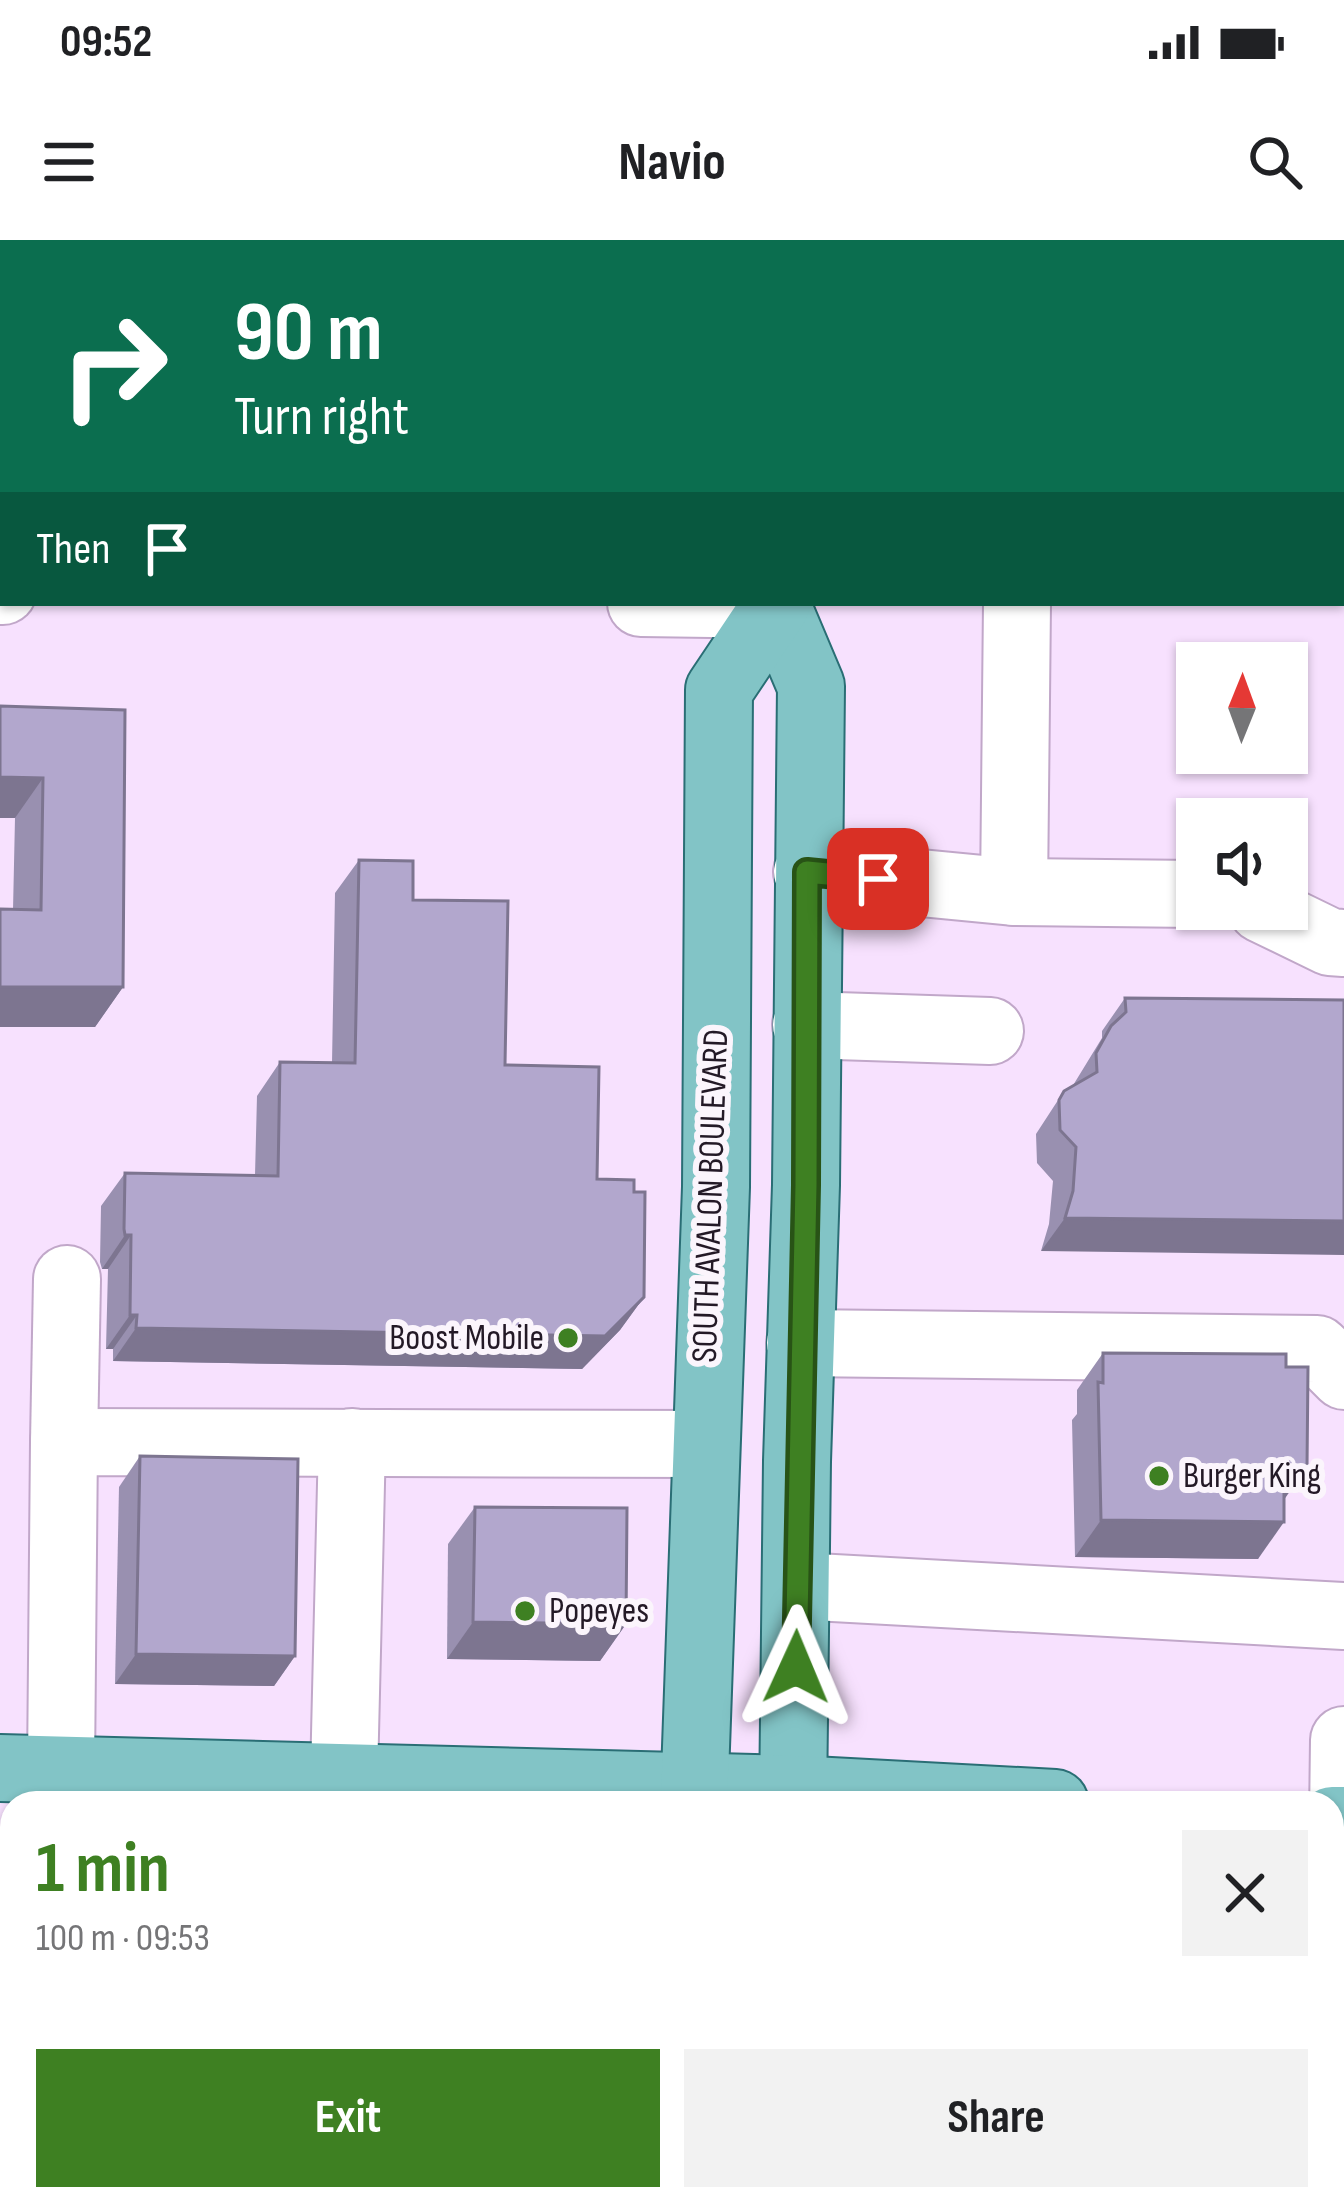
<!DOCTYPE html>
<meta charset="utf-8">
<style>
:root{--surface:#fff;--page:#f2f2f2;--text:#202124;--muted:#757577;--accent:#3e8022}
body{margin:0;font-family:"Sofia Sans Condensed",sans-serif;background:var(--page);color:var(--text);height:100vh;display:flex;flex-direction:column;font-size:45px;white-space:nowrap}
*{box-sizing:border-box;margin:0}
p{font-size:39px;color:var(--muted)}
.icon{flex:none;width:66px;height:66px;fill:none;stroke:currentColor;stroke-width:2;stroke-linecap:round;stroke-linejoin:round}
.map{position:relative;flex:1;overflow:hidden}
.details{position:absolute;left:0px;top:1551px;width:1344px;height:420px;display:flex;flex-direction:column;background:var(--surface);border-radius:36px 36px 0 0;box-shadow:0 3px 9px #0004}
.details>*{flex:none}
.guide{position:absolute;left:0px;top:0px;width:1344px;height:366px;box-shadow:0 3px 9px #0004;background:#0b6e4f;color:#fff;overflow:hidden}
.needle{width:78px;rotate:1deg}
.fabs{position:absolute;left:1176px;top:402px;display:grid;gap:24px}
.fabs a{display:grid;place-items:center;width:132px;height:132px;border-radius:0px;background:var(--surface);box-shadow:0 3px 9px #0004;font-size:60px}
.pin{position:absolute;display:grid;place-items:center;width:102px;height:102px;color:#fff;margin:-51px;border-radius:24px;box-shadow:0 6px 18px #0006}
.me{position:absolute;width:132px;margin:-66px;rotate:1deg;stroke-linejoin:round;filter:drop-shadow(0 0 9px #0008)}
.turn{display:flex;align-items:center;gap:42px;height:252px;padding:0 36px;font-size:54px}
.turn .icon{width:156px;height:156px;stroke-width:2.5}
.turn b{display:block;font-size:84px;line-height:102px}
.then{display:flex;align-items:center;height:114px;padding:0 36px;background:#0003;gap:24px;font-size:45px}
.round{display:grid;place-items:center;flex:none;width:126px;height:126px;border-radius:0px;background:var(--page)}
.head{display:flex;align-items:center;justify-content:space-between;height:204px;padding:0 36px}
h1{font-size:72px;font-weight:700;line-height:90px;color:var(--accent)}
.action{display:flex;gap:24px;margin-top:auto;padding:24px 36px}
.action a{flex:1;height:138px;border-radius:0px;background:var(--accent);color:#fff;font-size:48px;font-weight:700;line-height:138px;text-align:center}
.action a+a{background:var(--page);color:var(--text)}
.status{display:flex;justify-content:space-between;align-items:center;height:84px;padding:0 60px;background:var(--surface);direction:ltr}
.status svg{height:33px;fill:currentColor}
header{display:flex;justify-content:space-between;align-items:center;height:156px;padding:0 36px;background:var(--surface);font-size:54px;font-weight:700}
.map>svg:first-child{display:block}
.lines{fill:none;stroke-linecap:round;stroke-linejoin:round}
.minor-casing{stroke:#c1a7c9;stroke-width:70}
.major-casing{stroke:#2a6e75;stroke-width:70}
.minor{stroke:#fff;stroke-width:66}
.major{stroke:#82c4c6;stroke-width:66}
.wall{fill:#9990b0}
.shaded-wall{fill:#7d7590}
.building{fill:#b2a7cd;stroke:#7d7590;stroke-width:3}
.route-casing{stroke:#285316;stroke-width:30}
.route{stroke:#3e8022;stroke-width:21}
.poi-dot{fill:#3e8022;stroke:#fbf5fc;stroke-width:4.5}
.labels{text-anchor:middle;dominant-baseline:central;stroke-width:12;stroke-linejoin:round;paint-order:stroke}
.street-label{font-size:36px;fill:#231926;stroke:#fbf5fc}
.poi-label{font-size:36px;fill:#231926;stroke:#fbf5fc;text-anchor:start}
</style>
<div class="status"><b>09:52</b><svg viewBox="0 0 49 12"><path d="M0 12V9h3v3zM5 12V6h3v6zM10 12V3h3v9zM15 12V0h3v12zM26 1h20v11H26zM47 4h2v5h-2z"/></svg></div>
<header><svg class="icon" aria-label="menu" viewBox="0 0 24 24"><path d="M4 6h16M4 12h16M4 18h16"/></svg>Navio<svg class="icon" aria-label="search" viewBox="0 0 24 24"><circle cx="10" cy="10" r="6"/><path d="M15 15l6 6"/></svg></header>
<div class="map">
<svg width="1344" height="1971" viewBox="0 0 1344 1971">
<rect width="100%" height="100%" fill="#f7e1fe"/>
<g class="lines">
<defs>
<g id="minor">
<path d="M1308 0V3"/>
<path d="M1067 3V0"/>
<path d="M1341 151H1344"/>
<path d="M1341 247 1344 246"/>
<path d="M0 351H3"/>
<path d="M641 363 776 365"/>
<path d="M807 632 1014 652 1197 654"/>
<path d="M1014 652 1017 363"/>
<path d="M1262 669 1330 702 1344 703"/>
<path d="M806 785 990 791"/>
<path d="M800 1103 1317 1109 1344 1136"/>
<path d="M64 1202 67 1039"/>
<path d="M797 1346 1344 1376"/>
<path d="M61 1529 64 1202 704 1204"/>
<path d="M344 1536 352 1202"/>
<path d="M1343 1580 1344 1500"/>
<path d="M260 1971V1959"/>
<path d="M975 1971V1959"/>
<path d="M1277 1971 1278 1959"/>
</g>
<g id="major">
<path d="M782 3 783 0"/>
<path d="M776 363 811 446 806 945 797 1221 793 1563"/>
<path d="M0 1528 793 1549 1055 1563"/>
<path d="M694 1563 716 947 719 450 776 365"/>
<path d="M1332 1580H1344"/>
<path d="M0 1647H12"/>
<path d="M1332 1685 1344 1687"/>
<path d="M688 1971V1959"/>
<path d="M783 1971 784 1959"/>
</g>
</defs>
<use href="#minor" class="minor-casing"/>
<use href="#major" class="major-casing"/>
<use href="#minor" class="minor"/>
<use href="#major" class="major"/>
</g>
<g class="wall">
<rect x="156" y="0" width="480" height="3"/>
<path d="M0 466 125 470 123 747 95 787H0V669L13 670 15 578H0Z"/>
<path d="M359 620 413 660 505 825 597 939 634 952 644 1057 620 1090 582 1129 113 1121V1109H106L108 1029H102L100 1022 101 966 125 933 255 935 257 856 280 822 332 823 335 653Z"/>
<path d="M1125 758 1344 760 1041 1011 1049 984 1053 941 1037 923 1036 894 1064 851 1072 847 1102 798V791Z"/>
<path d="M1103 1113 1284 1260 1258 1319 1075 1317 1072 1180 1077 1174V1150Z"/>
<path d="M140 1216 295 1416 274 1446 115 1444 119 1247Z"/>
<path d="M475 1267 626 1384 600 1421 447 1419 448 1304Z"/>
<path d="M354 1959H369L604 1971H346Z"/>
<rect x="1142" y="1959" width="134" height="12"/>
</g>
<g class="shaded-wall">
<rect x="0" y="156" width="3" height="44"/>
<path d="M0 537 43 538 15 578H0Z"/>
<path d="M0 747H123L95 787H0Z"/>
<path d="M1065 978 1344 981V1015L1041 1011Z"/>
<path d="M125 995H131L108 1029H102Z"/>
<path d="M644 1057 620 1090 582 1129 113 1121 136 1088Z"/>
<path d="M130 1075H137L113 1109H106Z"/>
<path d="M1307 1227 1281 1264 1284 1228Z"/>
<path d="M1101 1280 1284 1282 1258 1319 1075 1317Z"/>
<path d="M473 1382 626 1384 600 1421 447 1419Z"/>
<path d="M136 1414 295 1416 274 1446 115 1444Z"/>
<path d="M198 1959H236L228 1971H190Z"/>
</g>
<g class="building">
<path d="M0 0H68V3H3V156H0Z"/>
<rect x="186" y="0" width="450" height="3"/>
<path d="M0 466 125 470 123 747H0V669L41 670 43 538 0 537Z"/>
<path d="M359 620 413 621V660L508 661 505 825 599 827 597 939 634 940V952H645L644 1057 605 1096 136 1088 137 1075H130L131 995H125L124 989 125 933 278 936 280 822 355 823Z"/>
<path d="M1125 758 1344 760V981L1065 978 1073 951 1076 907 1060 890 1059 860 1064 851 1097 832 1096 813 1111 786 1126 772Z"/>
<path d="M1103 1113 1286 1114V1127H1308L1307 1227 1284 1228V1282L1101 1280 1098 1142 1103 1143Z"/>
<path d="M140 1216 298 1219 295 1416 136 1414Z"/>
<path d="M475 1267 627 1268 626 1384 473 1382Z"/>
<path d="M0 1732H12V1959H209V1971H0Z"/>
<rect x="369" y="1959" width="235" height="12"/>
<rect x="1167" y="1959" width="109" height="12"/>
</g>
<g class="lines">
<defs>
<path id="route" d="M796 1427 806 945 807 632 878 639"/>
</defs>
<use href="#route" class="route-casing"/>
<use href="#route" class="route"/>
</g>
<g class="poi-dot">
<circle cx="568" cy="1098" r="12"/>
<circle cx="1159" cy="1236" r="12"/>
<circle cx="525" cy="1371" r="12"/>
</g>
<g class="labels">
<g class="street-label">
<text transform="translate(711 956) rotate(-88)">SOUTH AVALON BOULEVARD</text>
</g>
<g class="poi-label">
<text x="544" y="1098" text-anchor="end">Boost Mobile</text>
<text x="1183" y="1236">Burger King</text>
<text x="549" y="1371">Popeyes</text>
</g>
</g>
</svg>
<div class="fabs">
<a><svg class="needle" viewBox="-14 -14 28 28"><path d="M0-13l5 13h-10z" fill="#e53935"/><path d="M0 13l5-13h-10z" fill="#757577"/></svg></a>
<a><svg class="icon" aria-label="sound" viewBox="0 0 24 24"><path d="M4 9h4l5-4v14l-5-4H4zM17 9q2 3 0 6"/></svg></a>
</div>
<div class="pin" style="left:878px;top:639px;background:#d93025"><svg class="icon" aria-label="arrive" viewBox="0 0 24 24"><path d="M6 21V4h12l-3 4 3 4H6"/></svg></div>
<svg class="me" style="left:796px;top:1427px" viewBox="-20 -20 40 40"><path d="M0-17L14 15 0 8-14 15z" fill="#3e8022" stroke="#fff" stroke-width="4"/></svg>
<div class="guide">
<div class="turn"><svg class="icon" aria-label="right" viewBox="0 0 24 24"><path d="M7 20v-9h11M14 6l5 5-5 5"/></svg><div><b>90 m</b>Turn right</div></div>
<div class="then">Then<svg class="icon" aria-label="arrive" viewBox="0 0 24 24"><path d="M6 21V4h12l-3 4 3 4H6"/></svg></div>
</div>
<section class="details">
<div class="head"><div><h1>1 min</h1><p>100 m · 09:53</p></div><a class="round"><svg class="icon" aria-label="close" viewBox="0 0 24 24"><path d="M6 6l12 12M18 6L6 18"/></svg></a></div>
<div class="action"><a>Exit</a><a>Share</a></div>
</section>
</div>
